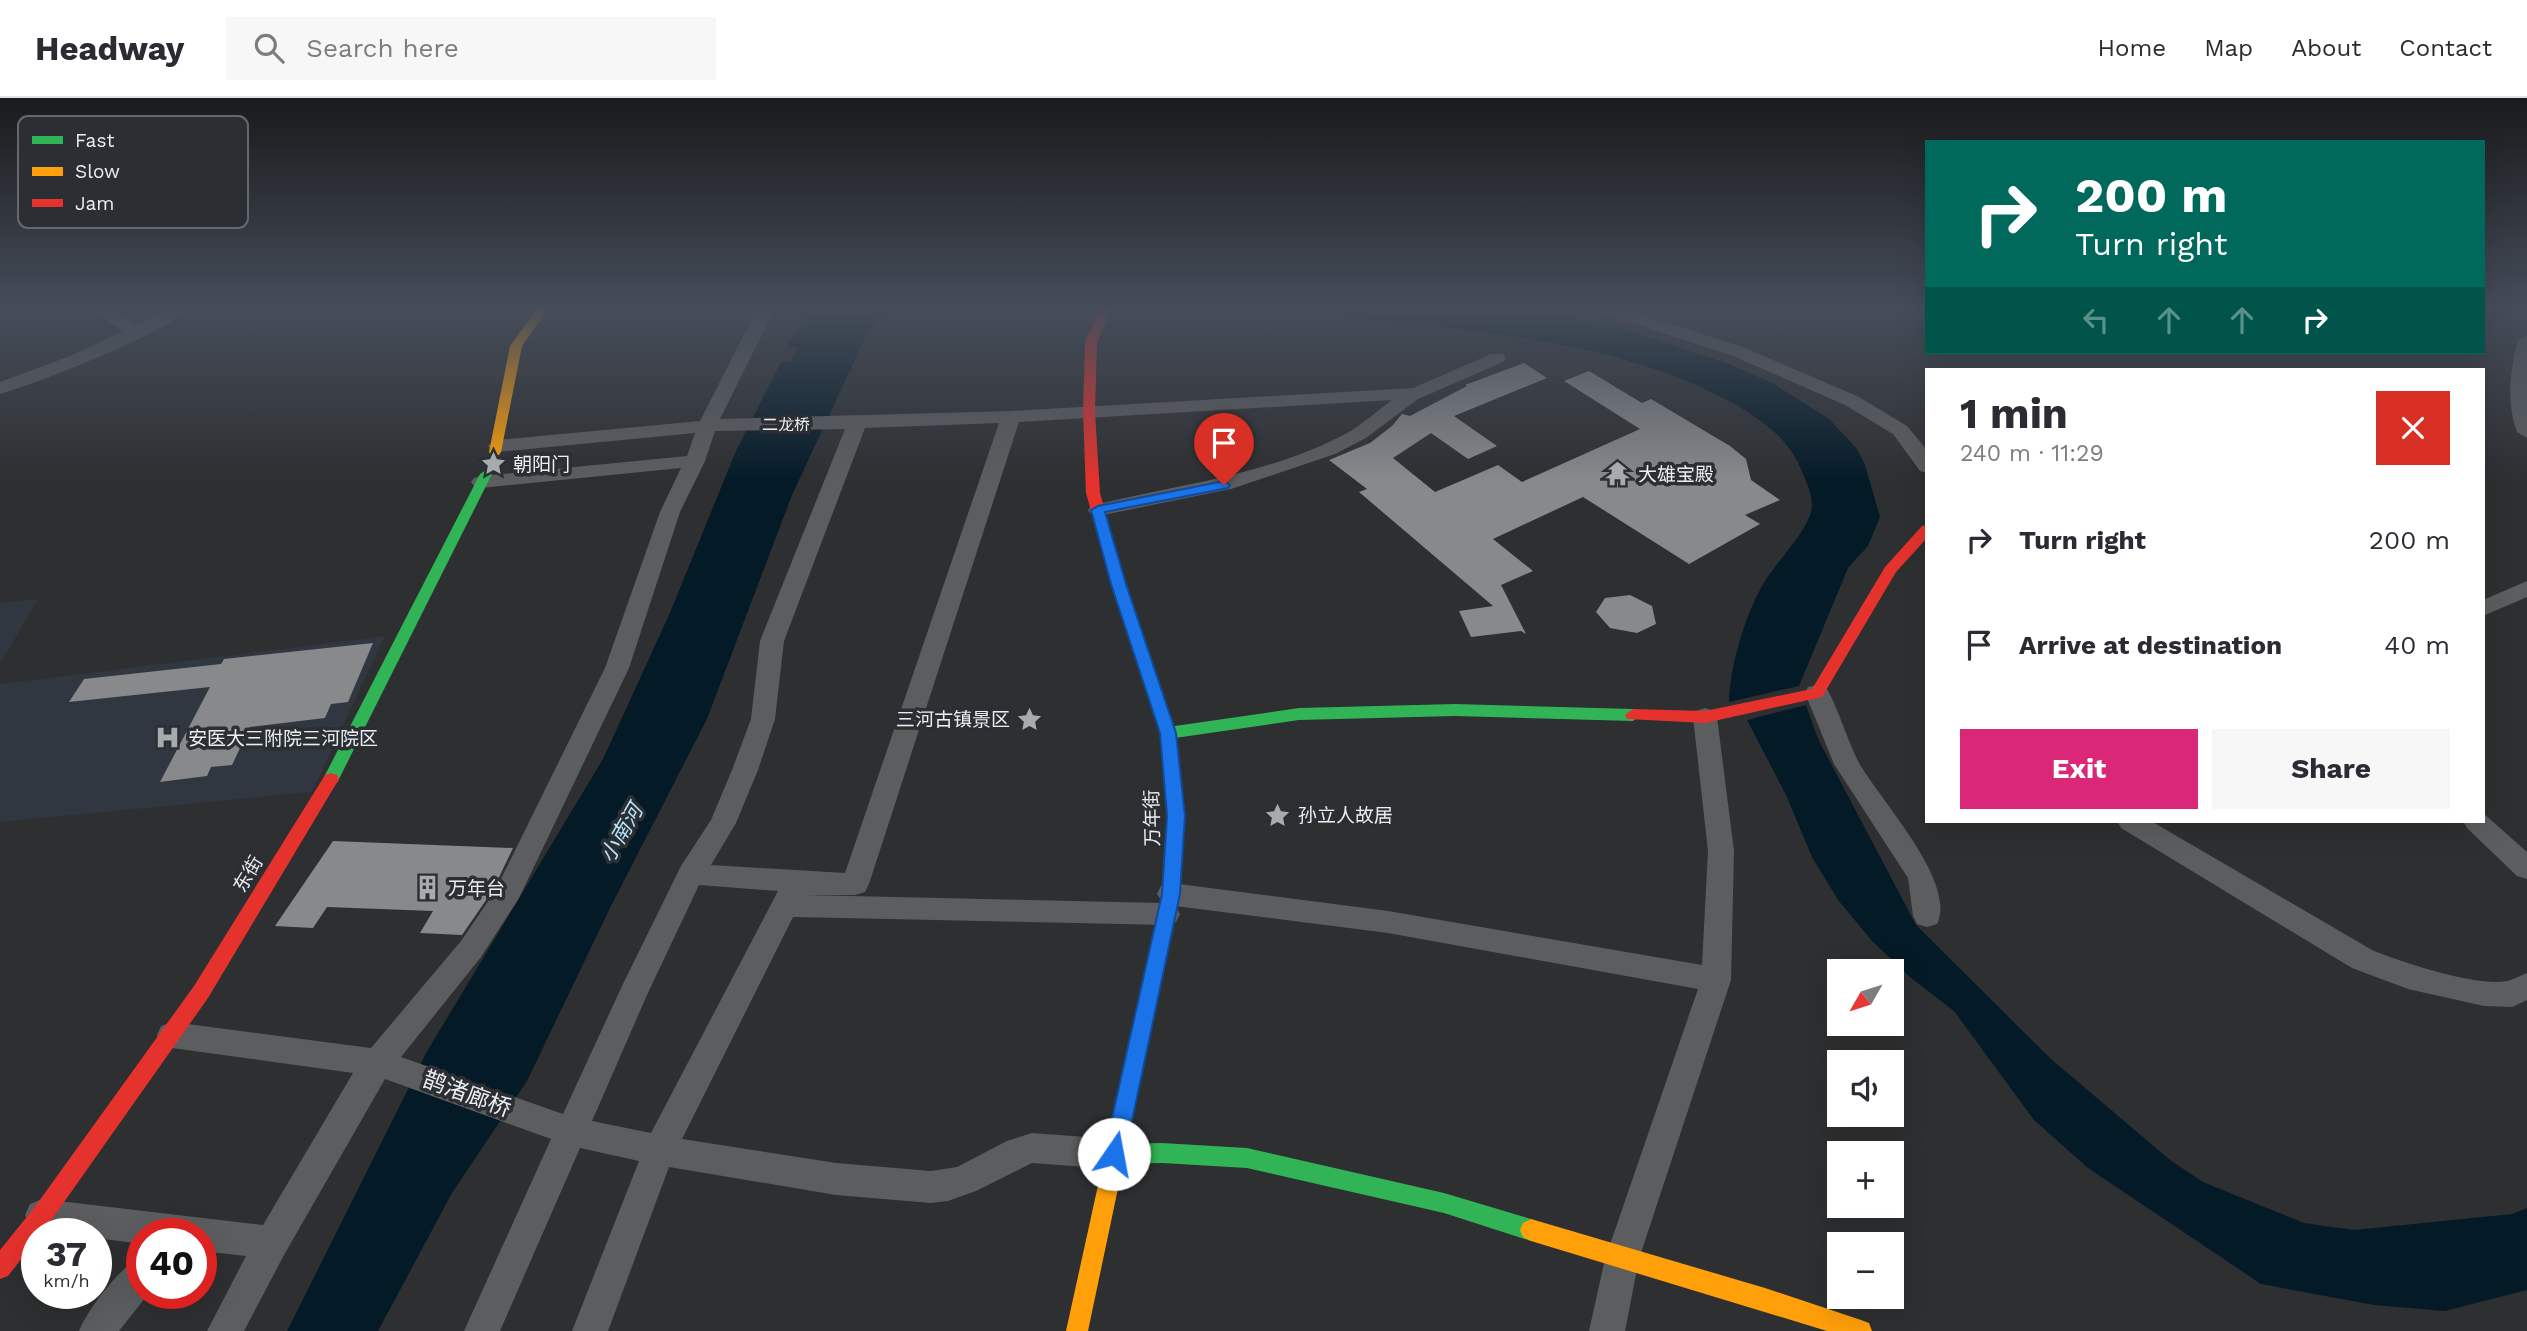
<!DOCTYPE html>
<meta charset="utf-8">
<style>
:root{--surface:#fff;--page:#f7f7f7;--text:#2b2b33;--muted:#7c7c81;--line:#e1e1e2;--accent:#db2777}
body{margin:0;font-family:"Work Sans","Noto Sans SC",sans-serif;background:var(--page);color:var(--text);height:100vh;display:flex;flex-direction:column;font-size:26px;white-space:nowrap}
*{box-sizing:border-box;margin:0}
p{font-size:23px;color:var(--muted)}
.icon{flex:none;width:38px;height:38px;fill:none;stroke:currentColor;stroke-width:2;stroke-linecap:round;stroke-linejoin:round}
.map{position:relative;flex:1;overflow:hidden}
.sheet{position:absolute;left:1925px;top:270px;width:560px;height:455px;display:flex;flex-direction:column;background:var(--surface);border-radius:0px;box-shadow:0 7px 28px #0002}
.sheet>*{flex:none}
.banner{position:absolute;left:1925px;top:42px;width:560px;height:214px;border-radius:0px;box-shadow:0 7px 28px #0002;background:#00695c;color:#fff;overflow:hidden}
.needle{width:46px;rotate:231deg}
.buttons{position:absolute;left:1827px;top:861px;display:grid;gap:14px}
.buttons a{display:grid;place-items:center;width:77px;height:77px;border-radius:0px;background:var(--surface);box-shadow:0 7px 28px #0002;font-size:35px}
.speed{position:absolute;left:21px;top:1120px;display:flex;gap:14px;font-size:35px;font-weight:700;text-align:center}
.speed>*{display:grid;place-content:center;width:91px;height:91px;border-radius:50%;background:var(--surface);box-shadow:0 7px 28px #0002;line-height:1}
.speed small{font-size:18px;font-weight:400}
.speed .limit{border:10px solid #d22;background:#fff;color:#111}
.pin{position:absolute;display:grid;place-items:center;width:60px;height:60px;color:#fff;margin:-72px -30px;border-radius:50% 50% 50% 0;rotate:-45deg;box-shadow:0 0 7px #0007}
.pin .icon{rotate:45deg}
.me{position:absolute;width:77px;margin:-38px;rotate:12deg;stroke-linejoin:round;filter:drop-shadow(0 0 5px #0008)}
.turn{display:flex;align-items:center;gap:24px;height:147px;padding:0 35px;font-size:32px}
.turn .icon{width:91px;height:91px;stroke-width:2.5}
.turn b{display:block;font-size:49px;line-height:60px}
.lanes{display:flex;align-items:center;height:66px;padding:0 35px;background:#0003;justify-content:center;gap:35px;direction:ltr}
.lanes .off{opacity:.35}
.round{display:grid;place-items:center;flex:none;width:74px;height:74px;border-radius:0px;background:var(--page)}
.head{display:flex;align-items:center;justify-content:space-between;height:119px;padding:0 35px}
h1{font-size:42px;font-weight:700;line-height:52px}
.action{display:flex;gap:14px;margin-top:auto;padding:14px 35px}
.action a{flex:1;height:80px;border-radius:0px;background:var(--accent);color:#fff;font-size:28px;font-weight:700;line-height:80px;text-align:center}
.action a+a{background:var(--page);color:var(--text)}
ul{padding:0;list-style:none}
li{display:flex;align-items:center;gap:21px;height:105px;padding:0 35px}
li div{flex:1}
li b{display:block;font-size:26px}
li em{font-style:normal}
header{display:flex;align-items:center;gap:42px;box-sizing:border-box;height:98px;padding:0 35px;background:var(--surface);border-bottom:2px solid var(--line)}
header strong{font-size:33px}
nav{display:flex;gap:38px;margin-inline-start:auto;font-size:24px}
.search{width:490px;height:63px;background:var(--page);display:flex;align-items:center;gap:18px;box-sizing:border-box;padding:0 24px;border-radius:0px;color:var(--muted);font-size:26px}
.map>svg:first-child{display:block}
.built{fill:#303740}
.water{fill:#041b27}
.building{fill:#87898b}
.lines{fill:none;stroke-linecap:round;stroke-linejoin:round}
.street{fill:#5c5d5f;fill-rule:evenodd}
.fast{fill:#30b455;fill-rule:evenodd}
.slow{fill:#ff9f0a;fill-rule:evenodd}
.jam{fill:#e5322d;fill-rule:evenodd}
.route{fill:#1a73e8;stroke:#114b97;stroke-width:2}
.labels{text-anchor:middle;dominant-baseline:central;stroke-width:7;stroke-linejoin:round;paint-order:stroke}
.far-street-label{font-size:16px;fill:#ebeef1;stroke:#2b2e33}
.poi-label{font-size:19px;fill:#ebeef1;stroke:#2b2e33;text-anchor:start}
.street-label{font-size:19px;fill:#ebeef1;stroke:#2b2e33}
.water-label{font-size:21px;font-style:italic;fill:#b6e5fb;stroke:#2b2e33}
.near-street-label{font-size:23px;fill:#ebeef1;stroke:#2b2e33}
.key{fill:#2b2e33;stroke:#65686c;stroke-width:2}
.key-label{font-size:19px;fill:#ebeef1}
</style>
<header>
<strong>Headway</strong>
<div class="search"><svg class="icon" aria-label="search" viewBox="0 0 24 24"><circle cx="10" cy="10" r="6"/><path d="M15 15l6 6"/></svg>Search here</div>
<nav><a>Home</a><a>Map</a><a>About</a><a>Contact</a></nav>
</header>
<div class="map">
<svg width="2527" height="1233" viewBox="0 0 2527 1233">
<rect width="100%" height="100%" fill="#2d2f31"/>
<g class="built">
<path d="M38 501 0 566V505Z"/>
<path d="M385 538 312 694 0 724V586Z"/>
</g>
<g class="water">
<path d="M811 211H894L876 222 866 238 792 397 707 621 611 808 527 983 452 1095 378 1233H287L426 955 603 661 669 517 736 353 781 264H790L798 250 788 248Z"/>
<path d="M1316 211H1517L1609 226 1729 266 1772 285 1829 321 1857 351 1865 367 1880 419 1868 448 1848 470 1799 588 1729 604C1730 567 1746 514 1765 483 1777 463 1812 429 1812 407 1812 396 1807 386 1803 376 1789 338 1756 317 1721 299 1604 240 1473 234 1345 219V215Z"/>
<path d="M1806 607 1818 641 1916 827 2051 961 2170 1062 2203 1084 2304 1125 2354 1132 2512 1116 2527 1110V1192L2445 1213 2374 1207 2261 1186 2088 1070 2034 1022 1954 913 1911 880 1873 844 1838 802 1812 759 1786 697 1747 622Z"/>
</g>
<g class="building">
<path d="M1524 265 1547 280 1454 318 1497 348 1468 361 1431 335 1393 360 1435 394 1498 367 1522 384 1640 331 1564 283 1589 273 1642 305 1651 301 1730 348 1746 361 1751 382 1780 402 1745 417 1760 426 1689 466 1583 399 1493 441 1533 473 1501 487 1526 536 1521 533 1471 539 1459 513 1493 508 1359 394 1367 391 1329 362 1370 345 1392 328 1402 316 1410 318 1467 288 1465 287Z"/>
<path d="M1630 497 1652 508 1656 526 1637 535 1610 530 1596 514 1605 500Z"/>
<path d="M373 545 348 604 331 606 325 620 250 629 232 667 211 669 207 678 160 684 210 589 69 604 84 581 221 566 224 561Z"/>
<path d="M333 743 513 750 493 792 462 837 420 835 433 813 327 809 313 830 275 828Z"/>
</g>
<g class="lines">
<g class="street">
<path d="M86 211H108L138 227 169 211H189C171 233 33 287 0 296V284L70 258 124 233Z"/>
<path d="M757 211H779L772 216 720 321 1011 313 1413 290 1491 256H1503L1506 260 1503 264 1418 301 1366 340 1335 356 1231 391 1098 418 1091 416 1088 412 1091 408C1178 386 1268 378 1349 334 1364 325 1378 312 1392 302L1019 324 869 786 865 794 855 797H804L1163 805 1157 796 1161 788 1171 785 1388 813 1702 867 1708 753 1693 619 1696 613 1705 610 1714 613 1717 619 1734 753 1731 882 1639 1161 1625 1233H1589L1605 1161 1698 891 1388 835 1175 808 1180 816 1176 824 1166 827 793 819 682 1041 836 1065 931 1073 957 1069 1007 1043 1032 1035 1114 1041 1125 1045 1130 1056 1125 1067 1114 1071 1032 1065 976 1093 948 1103 931 1105 836 1097 669 1069 608 1233H572L639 1063 580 1050 500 1233H464L551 1041 385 981 284 1157 244 1233H207L246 1158 201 1153V1136H142V1146L96 1140V1136H62L30 1128 25 1117 30 1106 42 1101 263 1127 353 975 172 950 161 946 157 937 161 928 172 924 371 950 461 843 495 793 605 570 660 414 681 370 481 390 474 388 471 384 474 380 481 378 687 358 695 335 497 354 487 348 497 342 700 323ZM999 325 845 775 711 767 736 725 758 672 775 621 784 543 865 330ZM845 331 760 543 751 621 732 672 711 722 681 768 622 888 563 1016 401 959 481 859 519 800 629 570 680 414 705 363 715 333ZM699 787 778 793 651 1035 592 1023 647 897Z"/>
<path d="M1598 211H1624L1743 249 1859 299 1907 328 1927 352V375L1920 373 1893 336 1845 307 1731 257 1601 215Z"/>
<path d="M2527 237V340L2517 334C2506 303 2510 273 2518 242Z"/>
<path d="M2527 483V499L2483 518V502Z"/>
<path d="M1817 587 1826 589C1839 612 1846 639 1858 663 1878 700 1958 784 1937 826L1927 829 1917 826 1913 818 1908 780 1834 666 1805 595 1808 589Z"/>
<path d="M2483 715 2527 754V781L2517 778 2467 730 2463 723H2483Z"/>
<path d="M2117 723H2151L2372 852C2401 864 2477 889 2507 883 2513 882 2521 877 2527 875V902L2512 909 2484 908 2408 891 2352 870 2121 730Z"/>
<path d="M142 1159V1195H149L119 1233H79C88 1211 120 1168 142 1159Z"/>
</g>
<g class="fast">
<path d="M486 372 492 376 339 681 337 685H325L323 681 480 376Z"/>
<path d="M1455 606 1633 611 1641 617 1633 623 1455 618 1299 622 1168 641 1160 635 1168 629 1299 610Z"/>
<path d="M1162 1045 1247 1050 1444 1095 1531 1121 1539 1125 1542 1132 1539 1139 1531 1143 1444 1115 1247 1070 1162 1065 1114 1066 1107 1063 1104 1056 1107 1049 1114 1046Z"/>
</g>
<g class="slow">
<path d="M537 211H548L522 248 501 354 499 357H491L489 354 510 248Z"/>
<path d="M1172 676 1178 678 1180 682 1184 718 1180 796 1088 1233H1066L1162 796 1168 718 1164 682 1166 678Z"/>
<path d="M1531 1121 1765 1190 1861 1222 1869 1225 1872 1233H1827L1531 1143 1523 1139 1520 1132 1523 1125Z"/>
</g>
<g class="jam">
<path d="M1100 211H1111L1097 244 1095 314 1100 395 1126 486 1176 635 1180 682 1178 686H1166L1164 682 1160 635 1112 486 1086 395 1083 314 1085 244Z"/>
<path d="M1927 427V440L1896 474 1822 599 1705 625 1627 621 1625 617 1633 611 1705 613 1812 591 1885 469 1922 428Z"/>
<path d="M331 675 337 677 339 681 208 900 50 1124 41 1136H37V1141L8 1178 0 1181V1152L34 1110 194 888 325 677Z"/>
</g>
</g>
<linearGradient id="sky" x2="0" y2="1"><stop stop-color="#191a1b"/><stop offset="0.55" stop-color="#464d5a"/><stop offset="1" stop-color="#464d5a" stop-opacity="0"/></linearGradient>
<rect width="2527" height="383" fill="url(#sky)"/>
<path class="route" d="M1224 383 1230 387 1228 390 1105 414 1126 486 1176 635 1185 718 1180 796 1125 1056 1121 1063 1114 1066 1107 1063 1104 1056 1162 796 1167 718 1160 635 1111 486 1091 412 1098 408Z"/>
<defs>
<symbol id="sight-bare" viewBox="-9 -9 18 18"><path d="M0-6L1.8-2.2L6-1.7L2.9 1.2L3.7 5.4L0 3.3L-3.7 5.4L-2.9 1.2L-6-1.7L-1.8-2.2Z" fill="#a8abae" stroke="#2b2e33" stroke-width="2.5" paint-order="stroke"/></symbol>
<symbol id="temple-bare" viewBox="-9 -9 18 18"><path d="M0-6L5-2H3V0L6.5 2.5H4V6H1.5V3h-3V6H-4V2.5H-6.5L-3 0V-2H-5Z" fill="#a8abae" stroke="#2b2e33" stroke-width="2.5" paint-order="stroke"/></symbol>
<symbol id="hospital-bare" viewBox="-9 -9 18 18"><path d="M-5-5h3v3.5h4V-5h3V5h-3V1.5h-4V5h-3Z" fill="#a8abae" stroke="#2b2e33" stroke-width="2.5" paint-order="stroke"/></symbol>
<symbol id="building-bare" viewBox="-9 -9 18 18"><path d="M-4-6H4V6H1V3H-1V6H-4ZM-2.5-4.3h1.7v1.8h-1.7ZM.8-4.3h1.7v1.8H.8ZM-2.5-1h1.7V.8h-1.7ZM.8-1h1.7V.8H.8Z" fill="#a8abae" stroke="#2b2e33" stroke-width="2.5" paint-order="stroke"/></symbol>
</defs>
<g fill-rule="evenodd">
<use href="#sight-bare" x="476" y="348" width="35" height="35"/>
<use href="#temple-bare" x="1600" y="358" width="35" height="35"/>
<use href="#sight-bare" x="1012" y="604" width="35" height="35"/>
<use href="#hospital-bare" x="150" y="622" width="35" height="35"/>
<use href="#sight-bare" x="1260" y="700" width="35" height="35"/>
<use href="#building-bare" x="410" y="772" width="35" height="35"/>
</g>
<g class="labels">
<g class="far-street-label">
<text x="786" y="326">二龙桥</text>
</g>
<g class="poi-label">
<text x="513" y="366">朝阳门</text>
<text x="1638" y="376">大雄宝殿</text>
<text x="1010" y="621" text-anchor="end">三河古镇景区</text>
<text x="188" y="640">安医大三附院三河院区</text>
<text x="1298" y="717">孙立人故居</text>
<text x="448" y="790">万年台</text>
</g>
<g class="street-label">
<text transform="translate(1152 720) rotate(-91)">万年街</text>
<text transform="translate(248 776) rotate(-59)">东街</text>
</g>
<g class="water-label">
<text transform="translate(621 735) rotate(-60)">小南河</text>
</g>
<g class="near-street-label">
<text transform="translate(467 996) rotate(20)">鹊渚廊桥</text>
</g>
</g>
<rect x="18" y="18" width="230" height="112" rx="10" class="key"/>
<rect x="32" y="38" width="31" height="8" fill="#30b455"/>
<rect x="32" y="69" width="31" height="9" fill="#ff9f0a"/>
<rect x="32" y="101" width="31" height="8" fill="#e5322d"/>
<g class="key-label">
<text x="75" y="49">Fast</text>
<text x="75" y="80">Slow</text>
<text x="75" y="112">Jam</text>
</g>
</svg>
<div class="buttons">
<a><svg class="needle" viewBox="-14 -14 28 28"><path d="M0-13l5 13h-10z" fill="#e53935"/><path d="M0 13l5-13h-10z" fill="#7c7c81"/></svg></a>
<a><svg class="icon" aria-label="sound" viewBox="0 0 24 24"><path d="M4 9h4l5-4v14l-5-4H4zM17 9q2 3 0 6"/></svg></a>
<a>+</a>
<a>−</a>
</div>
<div class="speed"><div>37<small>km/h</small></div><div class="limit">40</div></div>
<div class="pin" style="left:1224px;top:387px;background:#d93025"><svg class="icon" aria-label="arrive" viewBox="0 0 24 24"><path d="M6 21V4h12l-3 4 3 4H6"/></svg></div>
<svg class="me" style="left:1114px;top:1056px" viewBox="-20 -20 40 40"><circle r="19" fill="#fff"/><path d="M0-13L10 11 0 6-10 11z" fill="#1a73e8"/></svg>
<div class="banner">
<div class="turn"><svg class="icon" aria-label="right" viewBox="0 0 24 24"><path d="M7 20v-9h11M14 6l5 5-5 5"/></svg><div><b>200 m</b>Turn right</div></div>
<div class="lanes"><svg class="icon off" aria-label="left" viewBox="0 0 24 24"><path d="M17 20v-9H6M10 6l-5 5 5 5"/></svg><svg class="icon off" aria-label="ahead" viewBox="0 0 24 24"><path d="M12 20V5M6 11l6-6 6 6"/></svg><svg class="icon off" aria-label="ahead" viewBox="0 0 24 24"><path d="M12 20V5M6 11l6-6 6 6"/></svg><svg class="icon" aria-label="right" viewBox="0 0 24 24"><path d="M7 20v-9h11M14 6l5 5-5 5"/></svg></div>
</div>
<section class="sheet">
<div class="head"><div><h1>1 min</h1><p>240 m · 11:29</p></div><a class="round" style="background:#d93025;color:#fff"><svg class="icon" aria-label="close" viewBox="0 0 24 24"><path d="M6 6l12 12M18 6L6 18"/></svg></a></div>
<ul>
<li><svg class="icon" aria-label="right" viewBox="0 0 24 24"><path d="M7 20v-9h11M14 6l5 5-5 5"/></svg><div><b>Turn right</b></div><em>200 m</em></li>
<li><svg class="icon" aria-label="arrive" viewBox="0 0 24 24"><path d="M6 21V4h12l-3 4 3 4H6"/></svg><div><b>Arrive at destination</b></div><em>40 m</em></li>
</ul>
<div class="action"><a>Exit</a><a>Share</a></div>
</section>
</div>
